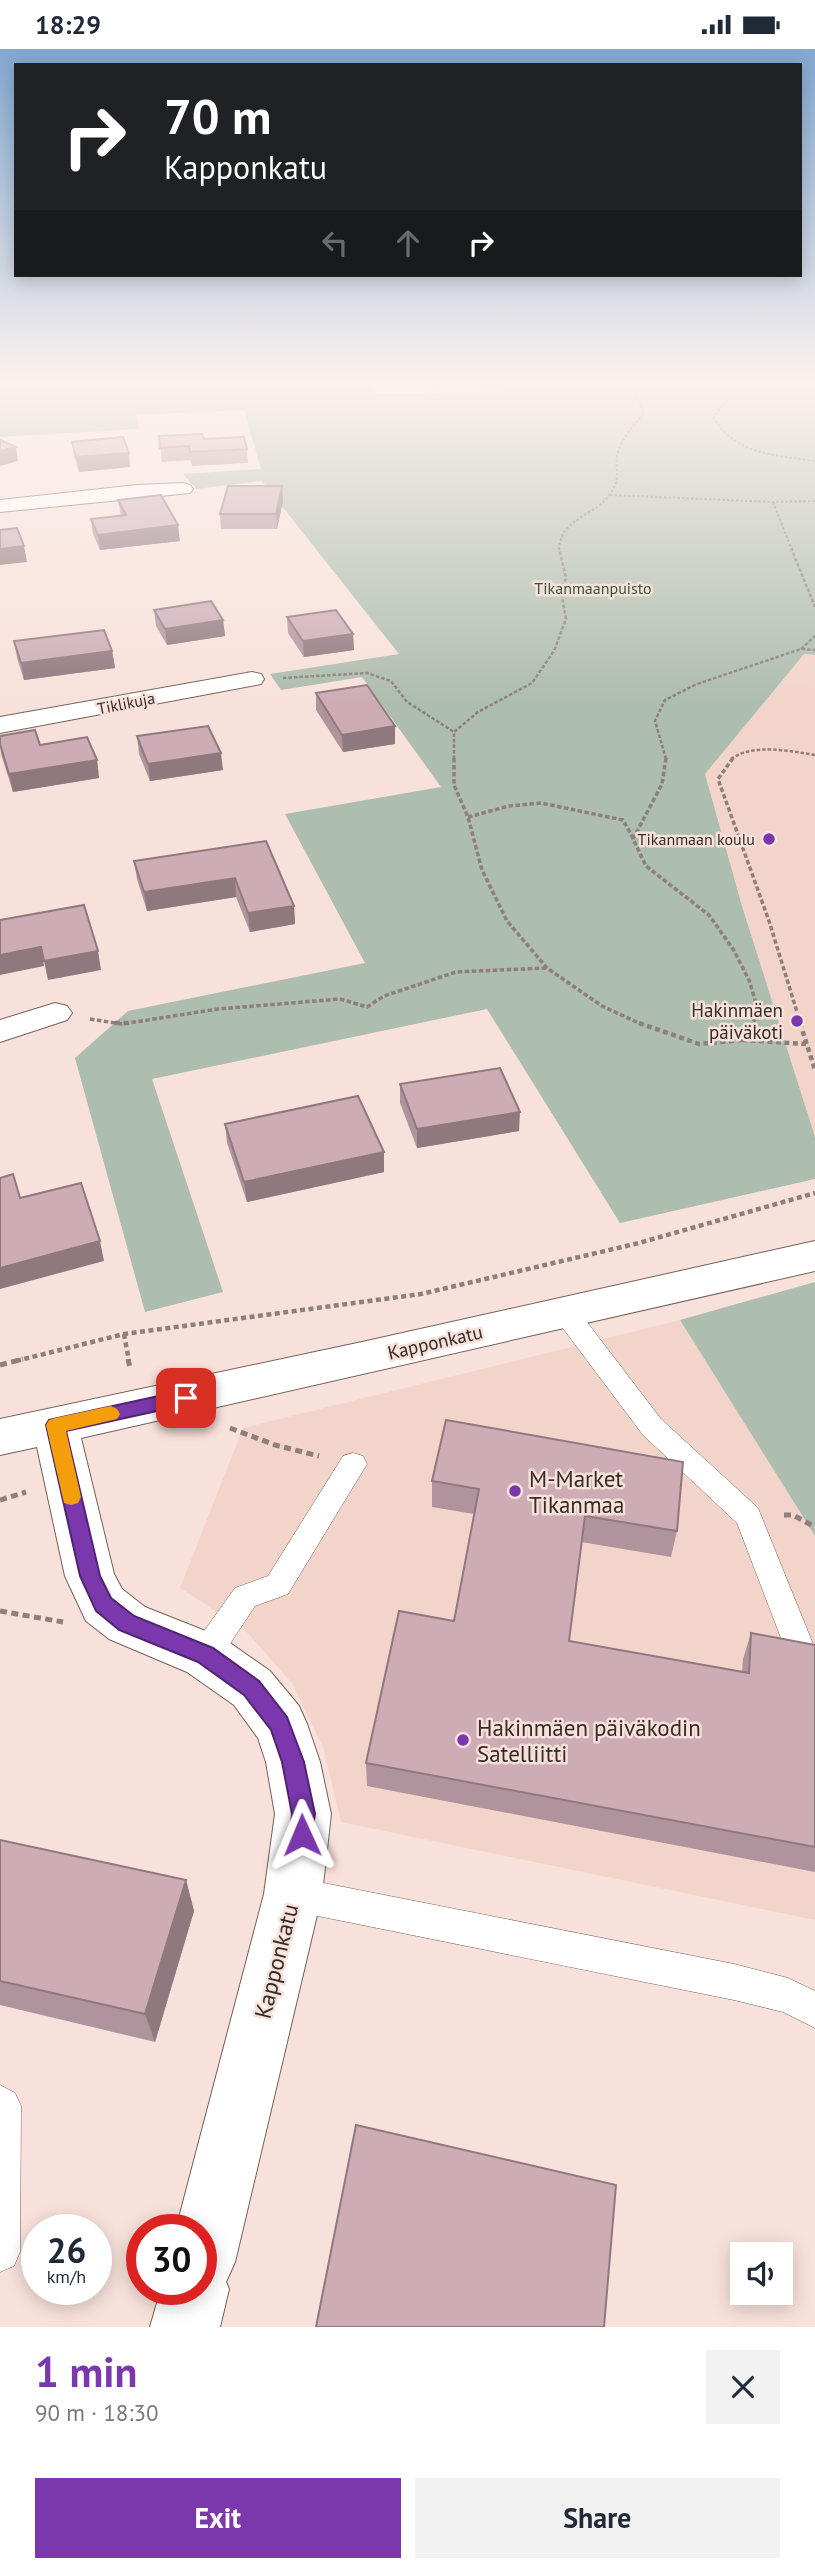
<!DOCTYPE html>
<meta charset="utf-8">
<style>
:root{--surface:#fff;--page:#f2f2f3;--text:#1f2937;--muted:#747a83;--accent:#7a38ac}
body{margin:0;font-family:"PT Sans",sans-serif;background:var(--page);color:var(--text);height:100vh;display:flex;flex-direction:column;font-size:26px;white-space:nowrap}
*{box-sizing:border-box;margin:0}
p{font-size:23px;color:var(--muted)}
.icon{flex:none;width:38px;height:38px;fill:none;stroke:currentColor;stroke-width:2;stroke-linecap:round;stroke-linejoin:round}
.map{position:relative;height:2278px;overflow:hidden}
.drawer{display:flex;flex-direction:column;background:var(--surface);flex:1}
.drawer>*{flex:none}
.banner{position:absolute;left:14px;top:14px;width:788px;height:214px;border-radius:0px;box-shadow:0 4px 18px #0003;background:#202124;color:#fff;overflow:hidden}
.fabs{position:absolute;left:730px;top:2193px;display:grid;gap:14px}
.fabs a{display:grid;place-items:center;width:63px;height:63px;border-radius:0px;background:var(--surface);box-shadow:0 4px 18px #0003;font-size:35px}
.speed{position:absolute;left:21px;top:2165px;display:flex;gap:14px;font-size:35px;font-weight:700;text-align:center}
.speed>*{display:grid;place-content:center;width:91px;height:91px;border-radius:50%;background:var(--surface);box-shadow:0 4px 18px #0003;line-height:1}
.speed small{font-size:18px;font-weight:400}
.speed .limit{border:10px solid #d22;background:#fff;color:#111}
.pin{position:absolute;display:grid;place-items:center;width:60px;height:60px;color:#fff;margin:-30px;border-radius:14px;box-shadow:0 4px 10px #0006}
.me{position:absolute;width:77px;margin:-38px;rotate:359deg;stroke-linejoin:round;filter:drop-shadow(0 0 5px #0008)}
.turn{display:flex;align-items:center;gap:24px;height:147px;padding:0 35px;font-size:32px}
.turn .icon{width:91px;height:91px;stroke-width:2.5}
.turn b{display:block;font-size:49px;line-height:60px}
.lanes{display:flex;align-items:center;height:66px;padding:0 35px;background:#0003;justify-content:center;gap:35px;direction:ltr}
.lanes .off{opacity:.35}
.round{display:grid;place-items:center;flex:none;width:74px;height:74px;border-radius:0px;background:var(--page)}
.head{display:flex;align-items:center;justify-content:space-between;height:119px;padding:0 35px}
h1{font-size:42px;font-weight:700;line-height:52px;color:var(--accent)}
.primary-button{display:flex;gap:14px;margin-top:auto;padding:14px 35px}
.primary-button a{flex:1;height:80px;border-radius:0px;background:var(--accent);color:#fff;font-size:28px;font-weight:700;line-height:80px;text-align:center}
.primary-button a+a{background:var(--page);color:var(--text)}
.status{display:flex;justify-content:space-between;align-items:center;height:49px;padding:0 35px;background:var(--surface);direction:ltr}
.status svg{height:19px;fill:currentColor}
.map>svg:first-child{display:block}
.built{fill:#f3d4ca}
.green{fill:#adbdaf}
.lines{fill:none;stroke-linecap:round;stroke-linejoin:round}
.lane-casing{stroke:#74615b;stroke-width:1}
.street-casing{stroke:#74615b;stroke-width:2}
.path-far4{stroke:#8e7f7a;stroke-width:2;stroke-dasharray:2.5 2;stroke-linecap:butt}
.path-far3{stroke:#8e7f7a;stroke-width:2.5;stroke-dasharray:3.5 2;stroke-linecap:butt}
.path-far2{stroke:#8e7f7a;stroke-width:3.5;stroke-dasharray:4.5 2.5;stroke-linecap:butt}
.path-far1{stroke:#8e7f7a;stroke-width:4.5;stroke-dasharray:5 3.5;stroke-linecap:butt}
.path{stroke:#8e7f7a;stroke-width:5;stroke-dasharray:7 4.5;stroke-linecap:butt}
.lane{fill:#fff;fill-rule:evenodd}
.street{fill:#fff;fill-rule:evenodd}
.wall{fill:#b0949d}
.shaded-wall{fill:#90787f}
.building{fill:#cdacb6;stroke:#90787f;stroke-width:2}
.route{fill:#7a38ac;stroke:#4f2470;stroke-width:2}
.slow{fill:#f59e0b}
.poi-dot{fill:#7a38ac;stroke:#f8e1da;stroke-width:2.5}
.labels{text-anchor:middle;dominant-baseline:central;stroke-width:5;stroke-linejoin:round;paint-order:stroke}
.far-park-label{font-size:16px;fill:#315a39;stroke:#f8e1da}
.far-street-label{font-size:16px;fill:#342c29;stroke:#f8e1da}
.far-poi-label{font-size:16px;fill:#342c29;stroke:#f8e1da;text-anchor:end}
.poi-label{font-size:19px;fill:#342c29;stroke:#f8e1da;text-anchor:end}
.street-label{font-size:19px;fill:#342c29;stroke:#f8e1da}
.near-poi-label{font-size:23px;fill:#342c29;stroke:#f8e1da;text-anchor:start}
.near-street-label{font-size:23px;fill:#342c29;stroke:#f8e1da}
</style>
<div class="status"><b>18:29</b><svg viewBox="0 0 49 12"><path d="M0 12V9h3v3zM5 12V6h3v6zM10 12V3h3v9zM15 12V0h3v12zM26 1h20v11H26zM47 4h2v5h-2z"/></svg></div>
<div class="map">
<svg width="815" height="2278" viewBox="0 0 815 2278">
<rect width="100%" height="100%" fill="#f8e1da"/>
<g class="built">
<path d="M804 605 815 606V1088L742 857 705 725Z"/>
<path d="M680 1271 815 1487V1871L341 1773 323 1698 292 1634 245 1581 180 1539 243 1379Z"/>
</g>
<g class="green">
<path d="M47 335H371L373 345 529 342 526 335H815V606L804 605 705 725 742 857 815 1088V1130L620 1174 487 960 152 1030 223 1243 145 1263 75 1009 128 962 365 914 285 765 441 738 362 628 281 641 270 625 399 605 262 432 196 440 183 425 261 420 244 361 137 366 139 380 0 388V337Z"/>
<path d="M815 1233V1487L680 1271Z"/>
</g>
<g class="lines">
<defs>
<g id="lane">
<path d="M565 1254 574 1256 661 1370 758 1459 815 1600V1632L808 1635 797 1631 737 1474 643 1386 556 1270 553 1263 556 1256Z"/>
<path d="M353 1404 363 1407 367 1415 288 1545 255 1557 216 1616 205 1620 194 1616 190 1606 194 1596 235 1539 268 1527 343 1407Z"/>
<path d="M293 1828 734 1915 788 1929 815 1942V1979L783 1963 734 1951 293 1862 281 1857 276 1845 281 1833Z"/>
<path d="M0 2036 15 2044 21 2057 20 2203 14 2217 0 2223Z"/>
</g>
<g id="street">
<path d="M183 434 190 436 193 440 190 444 0 463V451L137 436Z"/>
<path d="M252 623 261 625 264 630 261 635 0 684V668Z"/>
<path d="M55 954 67 957 72 964 67 971 0 993V971Z"/>
<path d="M815 1192V1222L81 1389 114 1525 122 1540 145 1558 223 1589 270 1622 299 1657 307 1675 320 1713 331 1765 322 1845 235 2213 226 2233 229 2240 220 2278H150L161 2240H201V2180H176L264 1845 275 1765 266 1713 258 1689 234 1656 187 1623 109 1590 86 1572 65 1527 37 1398 0 1406V1370L362 1293Z"/>
</g>
</defs>
<use href="#lane" class="lane-casing"/>
<use href="#street" class="street-casing"/>
<g class="path-far4">
<path d="M751 335C735 343 723 353 714 369 735 406 777 406 815 412"/>
<path d="M610 446 773 453 815 452"/>
<path d="M773 453 792 501"/>
<path d="M559 501C560 470 592 468 609 447 624 426 612 420 619 400 624 386 635 375 644 364L635 343 626 335"/>
</g>
<g class="path-far3">
<path d="M791 499 815 558"/>
<path d="M801 600 815 587"/>
<path d="M283 629 367 624 391 632 407 653 454 683"/>
<path d="M454 710V683L478 663 532 634 554 602 566 570 561 542 566 529 559 499"/>
<path d="M666 710 655 672 665 651 697 635 801 600 815 601"/>
<path d="M731 710C753 694 790 702 815 706"/>
</g>
<g class="path-far2">
<path d="M454 709V736L468 768 482 821 507 872 547 919 602 957 643 976"/>
<path d="M666 709 662 735 633 790 646 817 709 866 733 900 749 931 759 964 751 976"/>
<path d="M733 709 718 730 769 872 801 976"/>
<path d="M468 768 509 757 541 754 623 771 633 789"/>
<path d="M90 970 122 975 218 960 340 950 367 958 384 947 456 923 546 919"/>
</g>
<g class="path-far1">
<path d="M115 974H129"/>
<path d="M639 974 699 995 741 991 752 974"/>
<path d="M800 974 815 1021"/>
<path d="M742 991 806 995"/>
<path d="M124 1285 129 1312"/>
<path d="M16 1312 124 1285 421 1245 639 1194 815 1144"/>
</g>
<g class="path">
<path d="M128 1310 130 1319"/>
<path d="M0 1316 23 1310"/>
<path d="M230 1379 275 1396 319 1407"/>
<path d="M0 1451 26 1443"/>
<path d="M784 1466H793L815 1478"/>
<path d="M0 1562 63 1573"/>
</g>
<use href="#lane" class="lane"/>
<use href="#street" class="street"/>
</g>
<g class="wall">
<rect x="427" y="335" width="17" height="1"/>
<path d="M159 387 204 390 247 400 248 414 192 417 191 411 162 413Z"/>
<path d="M72 393 129 404 130 418 79 423 74 407Z"/>
<path d="M282 437 283 452 277 480H221L220 465Z"/>
<path d="M118 451 180 492 100 501 93 485 91 470 121 467Z"/>
<path d="M154 561 223 571 225 587 167 596 156 577Z"/>
<path d="M287 568 353 585 354 601 304 608 288 584Z"/>
<path d="M14 592 112 602 115 619 24 631 17 609Z"/>
<path d="M316 644 395 677V695L343 703 316 661Z"/>
<path d="M0 687 40 696 97 711 99 729 13 743 1 705Z"/>
<path d="M137 687 223 721 150 732 139 705Z"/>
<path d="M266 792 294 857 295 875 250 883 236 848 147 862 137 830 134 812Z"/>
<path d="M400 1035 519 1082 417 1099 400 1054Z"/>
<path d="M225 1075 384 1103V1123L247 1153 227 1094Z"/>
<path d="M446 1371 677 1482 671 1508 581 1493 569 1592 742 1623 743 1610 751 1584 815 1596V1823L367 1737 366 1714 454 1572 474 1465 432 1458V1432Z"/>
<path d="M0 1791 186 1831 194 1862 155 1993 0 1956Z"/>
</g>
<g class="shaded-wall">
<path d="M16 398 18 412 0 417V402Z"/>
<path d="M129 404 130 418 79 423 76 408Z"/>
<path d="M282 437 283 452 277 480 276 465Z"/>
<path d="M178 476 180 492 100 501 98 486Z"/>
<path d="M24 497 27 513 0 516V500Z"/>
<path d="M223 571 225 587 167 596 165 580Z"/>
<path d="M353 585 354 601 304 608 303 592Z"/>
<path d="M112 602 115 619 24 631 21 614Z"/>
<path d="M395 677V695L343 703 342 686Z"/>
<path d="M221 704 223 721 150 732 148 715Z"/>
<path d="M97 711 99 729 13 743 9 725Z"/>
<path d="M235 829 236 848 147 862 144 843Z"/>
<path d="M294 857 295 875 250 883 248 864Z"/>
<path d="M41 898 44 917 0 926V906Z"/>
<path d="M98 902 101 921 48 931 44 912Z"/>
<path d="M520 1063 519 1082 417 1099V1080Z"/>
<path d="M384 1103V1123L247 1153 244 1133Z"/>
<path d="M100 1192 104 1212 0 1240V1219Z"/>
<path d="M186 1831 194 1862 155 1993 145 1965Z"/>
</g>
<g class="building">
<path d="M202 385 204 390 244 388 247 400 190 403 189 397 160 399 159 387Z"/>
<path d="M123 388 129 404 76 408 72 393Z"/>
<path d="M0 391 16 398 0 402Z"/>
<path d="M228 437H282L276 465H220Z"/>
<path d="M161 446 178 476 98 486 91 470 126 466 118 451Z"/>
<path d="M17 479 24 497 0 500V481Z"/>
<path d="M211 552 223 571 165 580 154 561Z"/>
<path d="M336 561 353 585 303 592 287 568Z"/>
<path d="M104 581 112 602 21 614 14 592Z"/>
<path d="M367 636 395 677 342 686 316 644Z"/>
<path d="M208 677 221 704 148 715 137 687Z"/>
<path d="M35 681 40 696 87 688 97 711 9 725 0 695V687Z"/>
<path d="M266 792 294 857 248 864 235 829 144 843 134 812Z"/>
<path d="M84 856 98 902 44 912 41 898 0 906V871Z"/>
<path d="M500 1019 520 1063 417 1080 400 1035Z"/>
<path d="M358 1047 384 1103 244 1133 225 1075Z"/>
<path d="M13 1125 20 1149 81 1134 100 1192 0 1219V1129Z"/>
<path d="M446 1371 683 1413 677 1482 585 1467 569 1592 749 1624 751 1584 815 1596V1798L366 1714 399 1562 454 1572 479 1440 432 1432Z"/>
<path d="M0 1791 186 1831 145 1965 0 1932Z"/>
<path d="M356 2076 616 2136 604 2278H316Z"/>
</g>
<linearGradient id="sky" x2="0" y2="1"><stop stop-color="#81a8d1"/><stop offset="0.51" stop-color="#fcf2ee"/><stop offset="1" stop-color="#fcf2ee" stop-opacity="0"/></linearGradient>
<rect width="815" height="654" fill="url(#sky)"/>
<path class="route" d="M186 1341 193 1343 196 1349 193 1354 66 1382 100 1527 111 1549 134 1567 213 1599 259 1632 287 1668 304 1713 315 1765 310 1794 302 1797 293 1794 290 1786 292 1765 282 1713 271 1681 244 1646 198 1613 119 1581 96 1562 80 1527 46 1376 49 1371Z"/>
<path class="slow" d="M111 1357 117 1360 120 1365 117 1370 66 1382 81 1448 78 1454 71 1456 64 1454 46 1376 49 1371 55 1369Z"/>
<g class="poi-dot">
<circle cx="769" cy="790" r="7"/>
<circle cx="797" cy="972" r="7"/>
<circle cx="515" cy="1442" r="7"/>
<circle cx="463" cy="1691" r="7"/>
</g>
<g class="labels">
<g class="far-park-label">
<text x="593" y="539">Tikanmaanpuisto</text>
</g>
<g class="far-street-label">
<text transform="translate(126 654) rotate(-11)">Tiklikuja</text>
</g>
<g class="far-poi-label">
<text x="755" y="790">Tikanmaan koulu</text>
</g>
<g class="poi-label">
<text x="783" y="961">Hakinmäen<tspan x="783" dy="22">päiväkoti</tspan></text>
</g>
<g class="street-label">
<text transform="translate(435 1293) rotate(-13)">Kapponkatu</text>
</g>
<g class="near-poi-label">
<text x="529" y="1429">M-Market<tspan x="529" dy="26">Tikanmaa</tspan></text>
<text x="477" y="1678">Hakinmäen päiväkodin<tspan x="477" dy="26">Satelliitti</tspan></text>
</g>
<g class="near-street-label">
<text transform="translate(276 1912) rotate(-76)">Kapponkatu</text>
</g>
</g>
</svg>
<div class="fabs">
<a><svg class="icon" aria-label="sound" viewBox="0 0 24 24"><path d="M4 9h4l5-4v14l-5-4H4zM17 9q2 3 0 6"/></svg></a>
</div>
<div class="speed"><div>26<small>km/h</small></div><div class="limit">30</div></div>
<div class="pin" style="left:186px;top:1349px;background:#d93025"><svg class="icon" aria-label="arrive" viewBox="0 0 24 24"><path d="M6 21V4h12l-3 4 3 4H6"/></svg></div>
<svg class="me" style="left:302px;top:1786px" viewBox="-20 -20 40 40"><path d="M0-17L14 15 0 8-14 15z" fill="#7a38ac" stroke="#fff" stroke-width="4"/></svg>
<div class="banner">
<div class="turn"><svg class="icon" aria-label="right" viewBox="0 0 24 24"><path d="M7 20v-9h11M14 6l5 5-5 5"/></svg><div><b>70 m</b>Kapponkatu</div></div>
<div class="lanes"><svg class="icon off" aria-label="left" viewBox="0 0 24 24"><path d="M17 20v-9H6M10 6l-5 5 5 5"/></svg><svg class="icon off" aria-label="ahead" viewBox="0 0 24 24"><path d="M12 20V5M6 11l6-6 6 6"/></svg><svg class="icon" aria-label="right" viewBox="0 0 24 24"><path d="M7 20v-9h11M14 6l5 5-5 5"/></svg></div>
</div>
</div>
<section class="drawer">
<div class="head"><div><h1>1 min</h1><p>90 m · 18:30</p></div><a class="round"><svg class="icon" aria-label="close" viewBox="0 0 24 24"><path d="M6 6l12 12M18 6L6 18"/></svg></a></div>
<div class="primary-button"><a>Exit</a><a>Share</a></div>
</section>
